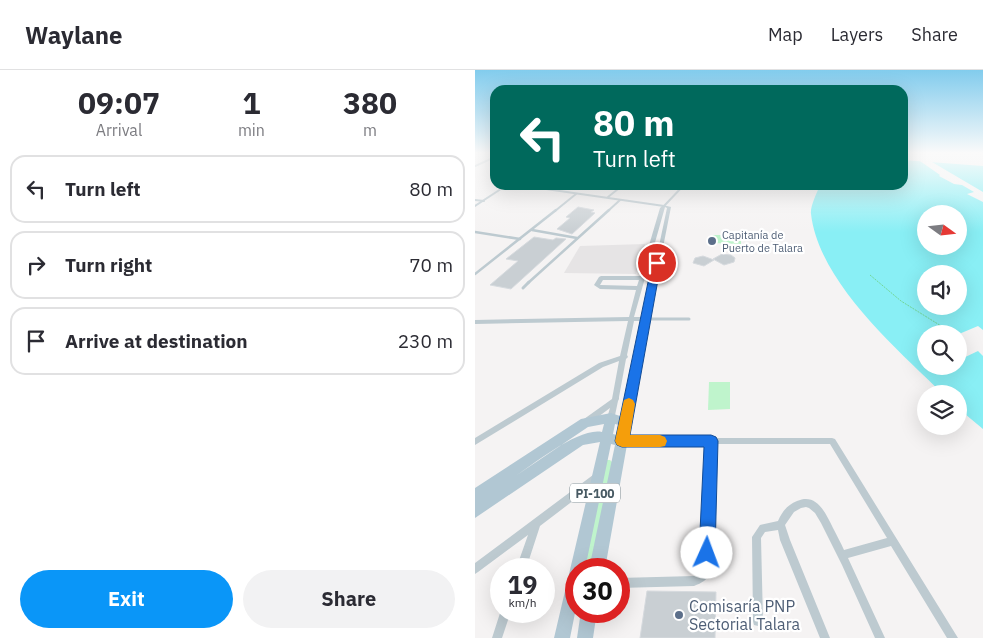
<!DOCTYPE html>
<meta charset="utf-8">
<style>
:root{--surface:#fff;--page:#f2f2f3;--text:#2b2b33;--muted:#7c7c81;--line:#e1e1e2;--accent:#0a96f8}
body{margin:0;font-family:"IBM Plex Sans",sans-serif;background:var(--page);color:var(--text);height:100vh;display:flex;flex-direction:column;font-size:19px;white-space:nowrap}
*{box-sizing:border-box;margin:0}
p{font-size:16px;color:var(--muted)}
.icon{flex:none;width:28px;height:28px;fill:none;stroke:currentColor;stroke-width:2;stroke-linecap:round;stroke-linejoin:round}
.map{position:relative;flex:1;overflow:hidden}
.panel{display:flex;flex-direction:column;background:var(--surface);width:475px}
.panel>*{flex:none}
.banner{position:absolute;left:15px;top:15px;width:418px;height:105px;border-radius:15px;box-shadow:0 5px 20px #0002;background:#00695c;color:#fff;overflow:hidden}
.needle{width:32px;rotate:105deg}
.fabs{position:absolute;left:442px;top:135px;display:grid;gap:10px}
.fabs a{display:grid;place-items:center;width:50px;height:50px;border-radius:50%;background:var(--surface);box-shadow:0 5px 20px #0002;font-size:25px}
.speed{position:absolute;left:15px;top:488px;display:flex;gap:10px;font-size:25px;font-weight:700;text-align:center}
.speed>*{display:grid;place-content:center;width:65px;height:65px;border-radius:50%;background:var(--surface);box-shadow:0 5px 20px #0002;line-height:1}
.speed small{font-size:12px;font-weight:400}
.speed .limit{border:8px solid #d22;background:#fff;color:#111}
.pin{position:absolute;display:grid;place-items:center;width:42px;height:42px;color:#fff;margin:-21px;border:2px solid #fff;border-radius:50%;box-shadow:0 1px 5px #0007}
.me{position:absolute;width:55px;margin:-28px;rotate:2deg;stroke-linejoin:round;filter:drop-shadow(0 0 4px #0008)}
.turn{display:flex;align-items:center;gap:18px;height:105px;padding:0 20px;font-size:22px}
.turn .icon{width:65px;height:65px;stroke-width:2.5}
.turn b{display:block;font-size:35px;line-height:42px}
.eta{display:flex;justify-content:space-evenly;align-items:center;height:85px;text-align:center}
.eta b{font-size:30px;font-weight:800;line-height:35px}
.cta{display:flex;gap:10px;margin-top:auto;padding:10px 20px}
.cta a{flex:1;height:58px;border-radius:30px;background:var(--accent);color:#fff;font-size:20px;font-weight:800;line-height:58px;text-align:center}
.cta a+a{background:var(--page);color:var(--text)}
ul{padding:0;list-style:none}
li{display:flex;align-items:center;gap:15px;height:68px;margin:0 10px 8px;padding:0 10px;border:2px solid var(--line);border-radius:15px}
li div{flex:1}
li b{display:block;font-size:19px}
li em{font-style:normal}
header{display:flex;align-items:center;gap:30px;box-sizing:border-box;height:70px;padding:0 25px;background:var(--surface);border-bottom:1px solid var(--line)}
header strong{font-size:24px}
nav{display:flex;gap:28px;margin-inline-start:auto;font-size:18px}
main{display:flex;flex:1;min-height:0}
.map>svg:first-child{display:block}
.education{fill:#e6e4e5}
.green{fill:#bff4cc}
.water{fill:#89eff5;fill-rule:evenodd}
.pier{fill:#f5f3f3}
.building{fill:#c9cfd3;stroke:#d6dade}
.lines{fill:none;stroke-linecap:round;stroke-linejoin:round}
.path{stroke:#73d796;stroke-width:1;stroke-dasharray:2 1;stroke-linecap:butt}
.lane-far2{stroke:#bdcad0;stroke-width:2}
.lane-far1{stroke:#bdcad0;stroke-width:2.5}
.lane{stroke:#bdcad0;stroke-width:3}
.street{fill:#bdcad0;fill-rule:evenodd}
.primary{fill:#b1c7d3;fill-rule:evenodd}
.route{fill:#1a73e8;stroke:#114b97}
.slow{fill:#f59e0b}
.service-dot{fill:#5c6f8a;stroke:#fff;stroke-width:2}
.labels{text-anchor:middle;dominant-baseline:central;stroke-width:4.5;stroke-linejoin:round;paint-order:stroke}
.far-service-label{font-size:11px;fill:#4e5e75;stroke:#fff;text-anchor:start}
.shield{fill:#fff;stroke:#7f8c92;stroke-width:1}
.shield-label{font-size:12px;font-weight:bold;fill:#485a63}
.near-service-label{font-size:16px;fill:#4e5e75;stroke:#fff;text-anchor:start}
</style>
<header>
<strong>Waylane</strong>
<nav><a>Map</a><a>Layers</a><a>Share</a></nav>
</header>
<main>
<section class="panel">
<div class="eta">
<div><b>09:07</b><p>Arrival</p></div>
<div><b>1</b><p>min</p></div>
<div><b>380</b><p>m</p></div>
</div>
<ul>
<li><svg class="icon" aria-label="left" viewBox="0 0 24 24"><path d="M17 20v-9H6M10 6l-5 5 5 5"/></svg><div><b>Turn left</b></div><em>80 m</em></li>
<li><svg class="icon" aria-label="right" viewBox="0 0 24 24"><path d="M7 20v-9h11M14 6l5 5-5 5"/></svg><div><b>Turn right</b></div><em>70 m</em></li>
<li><svg class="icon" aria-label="arrive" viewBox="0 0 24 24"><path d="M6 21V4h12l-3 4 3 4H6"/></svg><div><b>Arrive at destination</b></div><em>230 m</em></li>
</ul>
<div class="cta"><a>Exit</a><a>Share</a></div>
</section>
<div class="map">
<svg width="508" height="568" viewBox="0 0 508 568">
<rect width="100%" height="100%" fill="#f5f3f3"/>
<path class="education" d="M170 174 161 204 89 203 105 176Z"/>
<g class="green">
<path d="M237 165H266V174L237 173Z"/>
<path d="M234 312H255V339L233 340Z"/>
<path d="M131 390H135L137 392 116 499H108Z"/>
</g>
<path class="water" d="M428 90 508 96V359L484 339V324H468C421 278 344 212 336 144 335 136 342 123 345 115H428ZM451 144H484V176H451ZM451 204H484V236H451ZM451 264H484V296H451Z"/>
<g class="pier">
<path d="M446 90 457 92 508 122V132L492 124 499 122 487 115 479 114 464 106 465 105 445 91Z"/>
<path d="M503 256 508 260V286L503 281 484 290V264Z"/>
</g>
<g class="building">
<path d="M103 137 119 140 116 142 120 143 97 164 82 159 95 148 91 147Z"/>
<path d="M59 167 78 170 81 168 91 169 36 219 15 215 43 191 31 189Z"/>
<path d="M247 184 256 185 260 188 259 192 249 195 238 189Z"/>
<path d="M228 186 239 190 229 196 218 193 220 188Z"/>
<path d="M172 521 241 522 240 568H165Z"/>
</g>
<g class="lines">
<path class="path" d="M395 205 426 231 479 264"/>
<g class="lane-far2">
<path d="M0 96 20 87"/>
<path d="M43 115 189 136 209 115"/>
<path d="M133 127 148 115"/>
<path d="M0 130 9 131"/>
<path d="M0 136 32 115"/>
<path d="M80 141 101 124"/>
<path d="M133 141 145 130"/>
</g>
<g class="lane-far1">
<path d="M57 160 102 168"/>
<path d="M0 162 45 169"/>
<path d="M0 204 81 140"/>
<path d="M53 213 134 140"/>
</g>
<g class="lane">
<path d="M48 218 54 212"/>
<path d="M170 249H214"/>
</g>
<g class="street">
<path d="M188 135 196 137 153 354 150 355 147 354 146 352 168 251H159L152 285 153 287 151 289 144 327V329L143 331 139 350 136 351 133 350 132 348 135 338 115 353 112 354 109 353 108 351 109 349 137 329 144 291 128 297 0 375V368L124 293 145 286 153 251 0 254V250L154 247 161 220 125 219 119 215 124 207 126 206H165L185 138ZM190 137 192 138 169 247H159ZM128 210H164L162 216 126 215H125Z"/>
<path d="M147 368H357L360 369 483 568H472L416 476 373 488 410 568H400L367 495 346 453 340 443 334 438 331 437 326 438 319 442 310 455 315 470 355 568H345L305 470 303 460 290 462 286 468 288 551 287 555 283 556 279 555 278 551 277 467 285 455 303 451C307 442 312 435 322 431 342 422 351 444 358 458 362 466 366 473 369 480L412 468 355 374H240L236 502C232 510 227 513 219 516L144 518V508L219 506 223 505 226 500 232 374H147L144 373 143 371 144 369Z"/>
<path d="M121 404 124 405 125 408 124 411 65 456 51 499H41L53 465 3 502 0 504V493L118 405Z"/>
<path d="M26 540V541H36L27 568H17Z"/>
</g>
<g class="primary">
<path d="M136 343 154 349 156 352 130 499H114L140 375 136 374 110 499H101V538L95 568H79L125 372 108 375 0 448V433L1 432 0 433V418L106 349ZM129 354 127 362C104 357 59 394 39 407L113 357ZM140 354 144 355 142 365 138 364Z"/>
<path d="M106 541H122L118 568H102Z"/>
</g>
</g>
<linearGradient id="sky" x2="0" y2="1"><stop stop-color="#82cced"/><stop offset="0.51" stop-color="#fafafa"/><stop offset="1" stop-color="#fafafa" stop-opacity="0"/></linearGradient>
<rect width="508" height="162" fill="url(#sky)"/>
<path class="route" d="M182 190 186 193 155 365H236L241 367 243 371 240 483 238 489 232 492 226 489 224 483 229 377H147L142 375 140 371 177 193Z"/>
<path class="slow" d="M154 328 158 330 160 334 155 365H185L190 367 192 371 190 376 185 377H147L142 375 140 371 148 334 149 330Z"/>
<g class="service-dot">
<circle cx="237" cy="171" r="5"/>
<circle cx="204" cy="545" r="5"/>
</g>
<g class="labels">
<g class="far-service-label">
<text x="247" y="165">Capitanía de<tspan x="247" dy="13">Puerto de Talara</tspan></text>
</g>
<rect class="shield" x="95" y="413.5" width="50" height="19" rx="4"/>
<g class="shield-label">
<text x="120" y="423">PI-100</text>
</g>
<g class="near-service-label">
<text x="214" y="536">Comisaría PNP<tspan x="214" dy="18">Sectorial Talara</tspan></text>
</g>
</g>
</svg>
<div class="fabs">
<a><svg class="needle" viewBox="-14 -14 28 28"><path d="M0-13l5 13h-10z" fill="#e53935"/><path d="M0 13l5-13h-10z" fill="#7c7c81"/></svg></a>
<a><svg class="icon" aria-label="sound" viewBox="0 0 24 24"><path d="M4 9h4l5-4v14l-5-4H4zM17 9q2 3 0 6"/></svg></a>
<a><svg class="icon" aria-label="search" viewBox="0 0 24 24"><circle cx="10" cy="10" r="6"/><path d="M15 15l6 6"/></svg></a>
<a><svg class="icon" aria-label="layers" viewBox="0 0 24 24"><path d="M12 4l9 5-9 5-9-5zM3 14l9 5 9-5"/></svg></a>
</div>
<div class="speed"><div>19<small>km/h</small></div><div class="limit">30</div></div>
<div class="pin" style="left:182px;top:193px;background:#d93025"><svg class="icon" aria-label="arrive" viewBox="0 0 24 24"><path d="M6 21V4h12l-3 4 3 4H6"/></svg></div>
<svg class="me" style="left:232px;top:483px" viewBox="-20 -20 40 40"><circle r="19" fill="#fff"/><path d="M0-13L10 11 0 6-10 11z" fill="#1a73e8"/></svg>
<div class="banner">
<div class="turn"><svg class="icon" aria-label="left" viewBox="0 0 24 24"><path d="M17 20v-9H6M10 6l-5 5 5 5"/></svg><div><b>80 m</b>Turn left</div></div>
</div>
</div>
</main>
